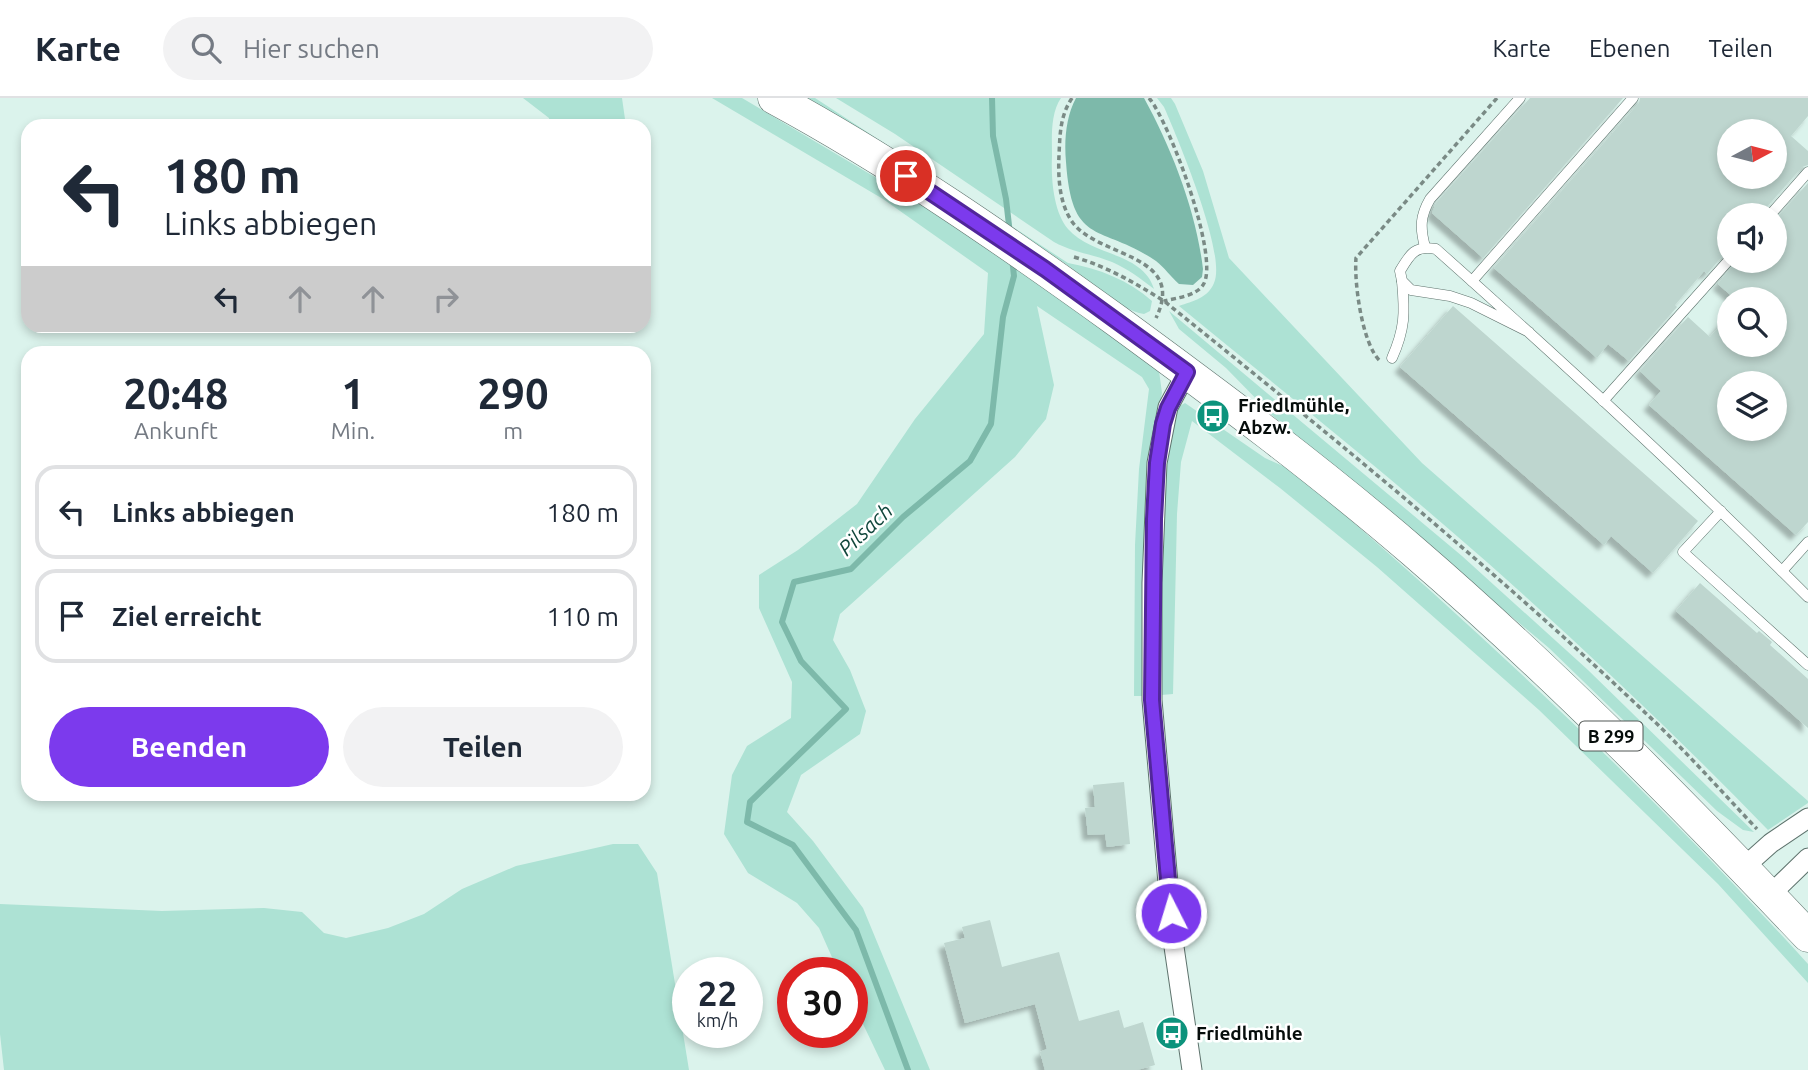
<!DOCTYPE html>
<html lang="de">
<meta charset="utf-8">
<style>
:root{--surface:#fff;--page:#f2f2f3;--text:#1f2937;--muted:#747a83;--line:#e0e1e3;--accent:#7c3aed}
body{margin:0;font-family:Ubuntu,sans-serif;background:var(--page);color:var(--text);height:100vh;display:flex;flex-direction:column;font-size:26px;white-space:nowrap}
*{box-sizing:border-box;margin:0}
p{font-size:23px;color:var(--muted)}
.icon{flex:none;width:38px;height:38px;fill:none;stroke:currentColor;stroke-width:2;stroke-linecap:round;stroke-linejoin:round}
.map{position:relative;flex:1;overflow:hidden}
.side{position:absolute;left:21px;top:248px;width:630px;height:455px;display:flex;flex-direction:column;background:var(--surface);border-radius:21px;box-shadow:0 4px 10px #0003}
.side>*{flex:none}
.top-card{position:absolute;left:21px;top:21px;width:630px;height:214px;border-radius:21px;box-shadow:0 4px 10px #0003;background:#fff;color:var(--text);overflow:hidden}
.needle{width:46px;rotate:83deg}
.buttons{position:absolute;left:1717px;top:21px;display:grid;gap:14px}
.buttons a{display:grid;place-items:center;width:70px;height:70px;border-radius:50%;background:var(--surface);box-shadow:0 4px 10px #0003;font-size:35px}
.speed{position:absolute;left:672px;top:859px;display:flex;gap:14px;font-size:35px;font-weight:700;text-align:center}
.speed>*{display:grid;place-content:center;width:91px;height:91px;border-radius:50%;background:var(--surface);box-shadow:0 4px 10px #0003;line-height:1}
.speed small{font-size:18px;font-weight:400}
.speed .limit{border:10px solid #d22;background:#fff;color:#111}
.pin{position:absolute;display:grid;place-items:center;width:60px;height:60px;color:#fff;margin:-30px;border:4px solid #fff;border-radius:50%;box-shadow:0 2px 7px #0007}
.me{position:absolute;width:77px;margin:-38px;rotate:355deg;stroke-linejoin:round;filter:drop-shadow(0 0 5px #0008)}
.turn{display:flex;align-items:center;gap:24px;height:147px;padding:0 28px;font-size:32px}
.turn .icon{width:91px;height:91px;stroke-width:2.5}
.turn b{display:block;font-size:49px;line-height:60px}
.lanes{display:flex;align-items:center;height:66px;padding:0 28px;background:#0003;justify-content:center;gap:35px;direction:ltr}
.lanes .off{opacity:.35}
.eta{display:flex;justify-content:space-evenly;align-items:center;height:119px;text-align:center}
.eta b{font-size:42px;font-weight:700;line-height:49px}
.button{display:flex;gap:14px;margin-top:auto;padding:14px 28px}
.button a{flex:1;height:80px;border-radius:42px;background:var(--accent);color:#fff;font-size:28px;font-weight:700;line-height:80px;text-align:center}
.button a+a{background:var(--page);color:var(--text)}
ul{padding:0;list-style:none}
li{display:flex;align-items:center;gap:21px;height:94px;margin:0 14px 10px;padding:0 14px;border:4px solid var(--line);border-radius:21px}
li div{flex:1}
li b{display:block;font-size:26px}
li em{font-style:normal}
header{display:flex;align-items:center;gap:42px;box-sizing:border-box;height:98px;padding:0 35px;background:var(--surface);border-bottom:2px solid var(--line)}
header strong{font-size:33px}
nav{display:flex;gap:38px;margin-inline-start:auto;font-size:24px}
.search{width:490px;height:63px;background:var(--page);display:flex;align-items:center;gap:18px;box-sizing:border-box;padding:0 24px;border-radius:38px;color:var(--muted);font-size:26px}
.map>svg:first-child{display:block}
.green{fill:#ade2d4}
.water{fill:#7db9aa}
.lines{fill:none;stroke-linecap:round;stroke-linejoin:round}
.stream{stroke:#7db9aa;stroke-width:6}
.building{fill:#bed6cf;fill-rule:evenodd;filter:url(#shadow)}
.lane-casing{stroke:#5e736d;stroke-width:11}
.street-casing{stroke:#5e736d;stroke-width:21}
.primary-casing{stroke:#5e736d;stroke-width:33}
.path{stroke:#7a8a85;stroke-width:3.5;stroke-dasharray:5 3.5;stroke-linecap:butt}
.lane{stroke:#fff;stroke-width:10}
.street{stroke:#fff;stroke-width:19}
.primary{stroke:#fff;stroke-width:32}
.route-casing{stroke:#51269a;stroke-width:18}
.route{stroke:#7c3aed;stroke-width:12}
.labels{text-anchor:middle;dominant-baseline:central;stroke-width:5;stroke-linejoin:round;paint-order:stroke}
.shield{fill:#fff;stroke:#515654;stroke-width:2}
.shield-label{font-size:18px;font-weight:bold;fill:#060d0b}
.poi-label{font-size:19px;font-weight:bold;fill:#060d0b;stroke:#fff;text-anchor:start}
.water-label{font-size:21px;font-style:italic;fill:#11473c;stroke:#fff}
</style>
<header>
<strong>Karte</strong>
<div class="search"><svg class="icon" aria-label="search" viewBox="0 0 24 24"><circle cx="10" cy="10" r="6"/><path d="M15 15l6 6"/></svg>Hier suchen</div>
<nav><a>Karte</a><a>Ebenen</a><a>Teilen</a></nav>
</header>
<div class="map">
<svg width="1808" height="972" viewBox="0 0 1808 972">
<defs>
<filter id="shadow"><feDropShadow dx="-5.5" dy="5.5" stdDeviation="2" flood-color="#0004"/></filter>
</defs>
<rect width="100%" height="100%" fill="#dbf3ec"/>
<g class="green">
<path d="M523 0H622L626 28H550L549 20Z"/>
<path d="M712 0H742L944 120 1060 200 1159 273 1162 295 1148 362 1144 598H1134L1135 447 1139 371 1149 291 1142 279 1037 208 1054 287 1046 321 1015 359 840 516 833 542 850 572 866 613 860 636 801 677 787 714 813 743 863 810 930 972H885L852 903V875H839L819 830 797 805 748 775 724 736 732 677 747 648 791 620 792 584 759 510V477L798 452 857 406 915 321 984 236 988 175 883 101Z"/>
<path d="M803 0H815L1068 165C1100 171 1128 182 1152 203L1150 213 1144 216C1118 212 1085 179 1063 164 978 106 890 54 803 0Z"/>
<path d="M836 0H1061C1050 16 1052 40 1052 58 1051 80 1053 113 1068 131 1091 158 1143 154 1154 191 1140 180 1128 171 1112 164 1092 156 1072 154 1054 144L895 36Z"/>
<path d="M1157 0H1171L1175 6 1203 73 1229 160 1422 365 1808 703V705L1768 732C1678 639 1585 551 1488 465 1388 377 1283 293 1179 208 1193 203 1208 200 1214 185 1227 157 1178 41 1164 9Z"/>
<path d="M1169 213 1462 458 1588 572 1754 734 1743 732 1717 713 1549 550 1275 320 1226 270 1179 231Z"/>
<path d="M1185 305 1265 360 1294 373C1474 527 1649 691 1808 866V885L1718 786 1539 612 1377 469 1280 390 1192 323 1181 364 1177 416 1173 596 1161 597V443L1164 370 1174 317 1178 309Z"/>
<path d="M613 746H638L657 775 689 972H4L0 936V806L162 813 264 810 302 814 324 835 346 840 388 830 424 816 462 791 516 768Z"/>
</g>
<path class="water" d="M1076 0H1144C1172 51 1196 113 1203 171L1202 179 1193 187 1179 186C1171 179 1164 169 1156 163 1100 125 1072 150 1066 64 1064 43 1066 18 1076 0Z"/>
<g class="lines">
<g class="stream">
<path d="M992 0 993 38 1006 101 1010 136"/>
<path d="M908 972 856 832 793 747 747 724 750 704 846 611 801 563 782 524 794 484 851 471 903 419 970 363 991 326 1003 219 1014 178 1012 160"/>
</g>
</g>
<g class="building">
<path d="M1530 0H1623L1483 160 1432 115 1436 105Z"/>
<path d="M1640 0H1808V18L1791 38 1808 53V67L1802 69 1764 112 1763 117H1729V155L1723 157 1707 176 1704 173 1675 207 1677 209 1629 263 1608 246 1597 260 1494 170 1639 5ZM1729 33H1774V79H1729Z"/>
<path d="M1808 85V424L1796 437 1649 307 1661 293 1640 273 1688 219 1710 239 1729 217V247H1774V201H1735L1718 186 1736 163H1774V123ZM1729 285H1774V331H1729Z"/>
<path d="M1453 208 1698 423 1653 475 1611 438 1604 447 1400 269Z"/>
<path d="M1700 485 1757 535 1759 533 1772 544 1770 547 1808 581V630L1676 513Z"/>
<path d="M1124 684 1130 746 1107 749 1105 736 1088 737 1085 710 1095 709 1093 687Z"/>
<path d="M990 822 1002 869 1059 854 1079 923 1119 912 1124 930 1143 924 1155 967 1137 972H1045L1040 954 1047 951 1035 906 965 925 944 845 965 840 962 829Z"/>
</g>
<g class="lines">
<defs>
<g id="lane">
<path d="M1770 117 1808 74"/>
<path d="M1425 149C1420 130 1420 118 1430 101L1520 0"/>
<path d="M1472 183 1633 0"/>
<path d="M1529 234 1471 205 1450 198 1411 192 1402 183 1400 173C1410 156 1415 147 1436 151 1563 264 1688 379 1808 499"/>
<path d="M1392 260C1405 231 1405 215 1402 183"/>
<path d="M1603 303 1729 162"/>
<path d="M1721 413 1683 454 1808 567"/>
<path d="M1782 473 1808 444"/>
</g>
<g id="street">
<path d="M1187 274 1168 309 1157 365 1152 485V602L1173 842 1192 972"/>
<path d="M1743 770 1771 745 1808 720"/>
<path d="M1770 797 1808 760"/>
</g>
<path id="primary" d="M774 0C894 65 1006 143 1117 223 1218 297 1319 372 1414 454 1552 573 1682 705 1808 838"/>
</defs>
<use href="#lane" class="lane-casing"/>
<use href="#street" class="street-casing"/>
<use href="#primary" class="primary-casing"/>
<g class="path">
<path d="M1072 0C1060 18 1060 36 1059 57 1058 79 1059 106 1073 125 1100 160 1187 156 1156 220"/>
<path d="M1149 0C1169 23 1221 162 1203 187 1196 198 1176 200 1164 203"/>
<path d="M1074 159C1108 169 1135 185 1164 203 1332 338 1499 475 1655 624 1690 658 1723 695 1757 731"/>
<path d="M1379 262C1362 244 1354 185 1356 160L1497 0"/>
</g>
<use href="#lane" class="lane"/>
<use href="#street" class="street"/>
<use href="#primary" class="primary"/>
</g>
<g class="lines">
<defs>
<path id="route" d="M906 78 1045 171 1187 274 1168 310 1163 326 1157 365 1154 421 1152 602 1171 815"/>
</defs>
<use href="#route" class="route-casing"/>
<use href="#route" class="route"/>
</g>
<defs>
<symbol id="bus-disc" viewBox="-11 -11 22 22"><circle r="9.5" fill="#0d937c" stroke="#fff"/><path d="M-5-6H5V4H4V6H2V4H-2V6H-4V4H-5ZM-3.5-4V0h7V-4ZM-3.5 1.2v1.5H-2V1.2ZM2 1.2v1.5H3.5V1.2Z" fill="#fff"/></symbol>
</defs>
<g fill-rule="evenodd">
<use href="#bus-disc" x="1194" y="299" width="38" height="38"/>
<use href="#bus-disc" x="1153" y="916" width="38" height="38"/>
</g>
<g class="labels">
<rect class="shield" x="1579.5" y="623.5" width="63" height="29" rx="5"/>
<g class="shield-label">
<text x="1611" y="638">B 299</text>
</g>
<g class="poi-label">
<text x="1238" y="307">Friedlmühle,<tspan x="1238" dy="22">Abzw.</tspan></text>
<text x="1196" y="935">Friedlmühle</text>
</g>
<g class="water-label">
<text transform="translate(865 431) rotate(-43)">Pilsach</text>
</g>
</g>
</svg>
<div class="buttons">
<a><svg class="needle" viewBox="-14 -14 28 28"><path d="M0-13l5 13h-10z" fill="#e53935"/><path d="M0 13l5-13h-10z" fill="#747a83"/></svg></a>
<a><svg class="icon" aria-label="sound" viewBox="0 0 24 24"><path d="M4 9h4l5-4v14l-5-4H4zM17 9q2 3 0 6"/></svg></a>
<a><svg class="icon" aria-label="search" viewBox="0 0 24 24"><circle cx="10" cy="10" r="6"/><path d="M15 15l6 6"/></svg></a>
<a><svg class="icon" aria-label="layers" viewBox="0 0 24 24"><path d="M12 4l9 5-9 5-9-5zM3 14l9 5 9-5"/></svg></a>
</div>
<div class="speed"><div>22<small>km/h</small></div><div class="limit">30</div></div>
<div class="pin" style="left:906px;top:78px;background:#d93025"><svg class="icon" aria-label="arrive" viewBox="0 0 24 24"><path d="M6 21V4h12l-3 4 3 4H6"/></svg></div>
<svg class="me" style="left:1171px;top:815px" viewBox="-20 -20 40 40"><circle r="17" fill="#7c3aed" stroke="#fff" stroke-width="3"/><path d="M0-11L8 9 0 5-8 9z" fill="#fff"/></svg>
<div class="top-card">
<div class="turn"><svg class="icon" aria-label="left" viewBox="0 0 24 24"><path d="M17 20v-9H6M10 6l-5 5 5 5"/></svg><div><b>180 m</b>Links abbiegen</div></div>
<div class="lanes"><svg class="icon" aria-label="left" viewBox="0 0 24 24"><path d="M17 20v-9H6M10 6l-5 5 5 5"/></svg><svg class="icon off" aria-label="ahead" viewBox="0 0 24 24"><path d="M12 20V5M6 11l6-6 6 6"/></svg><svg class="icon off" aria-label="ahead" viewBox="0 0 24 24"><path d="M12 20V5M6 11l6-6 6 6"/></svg><svg class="icon off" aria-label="right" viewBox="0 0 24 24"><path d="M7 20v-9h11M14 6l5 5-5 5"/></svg></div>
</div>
<section class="side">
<div class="eta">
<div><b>20:48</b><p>Ankunft</p></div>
<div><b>1</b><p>Min.</p></div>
<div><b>290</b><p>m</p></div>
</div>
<ul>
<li><svg class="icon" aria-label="left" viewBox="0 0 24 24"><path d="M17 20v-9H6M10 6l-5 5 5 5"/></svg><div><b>Links abbiegen</b></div><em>180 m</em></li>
<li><svg class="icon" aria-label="arrive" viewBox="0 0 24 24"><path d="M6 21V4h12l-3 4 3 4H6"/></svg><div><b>Ziel erreicht</b></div><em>110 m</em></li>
</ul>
<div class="button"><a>Beenden</a><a>Teilen</a></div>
</section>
</div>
